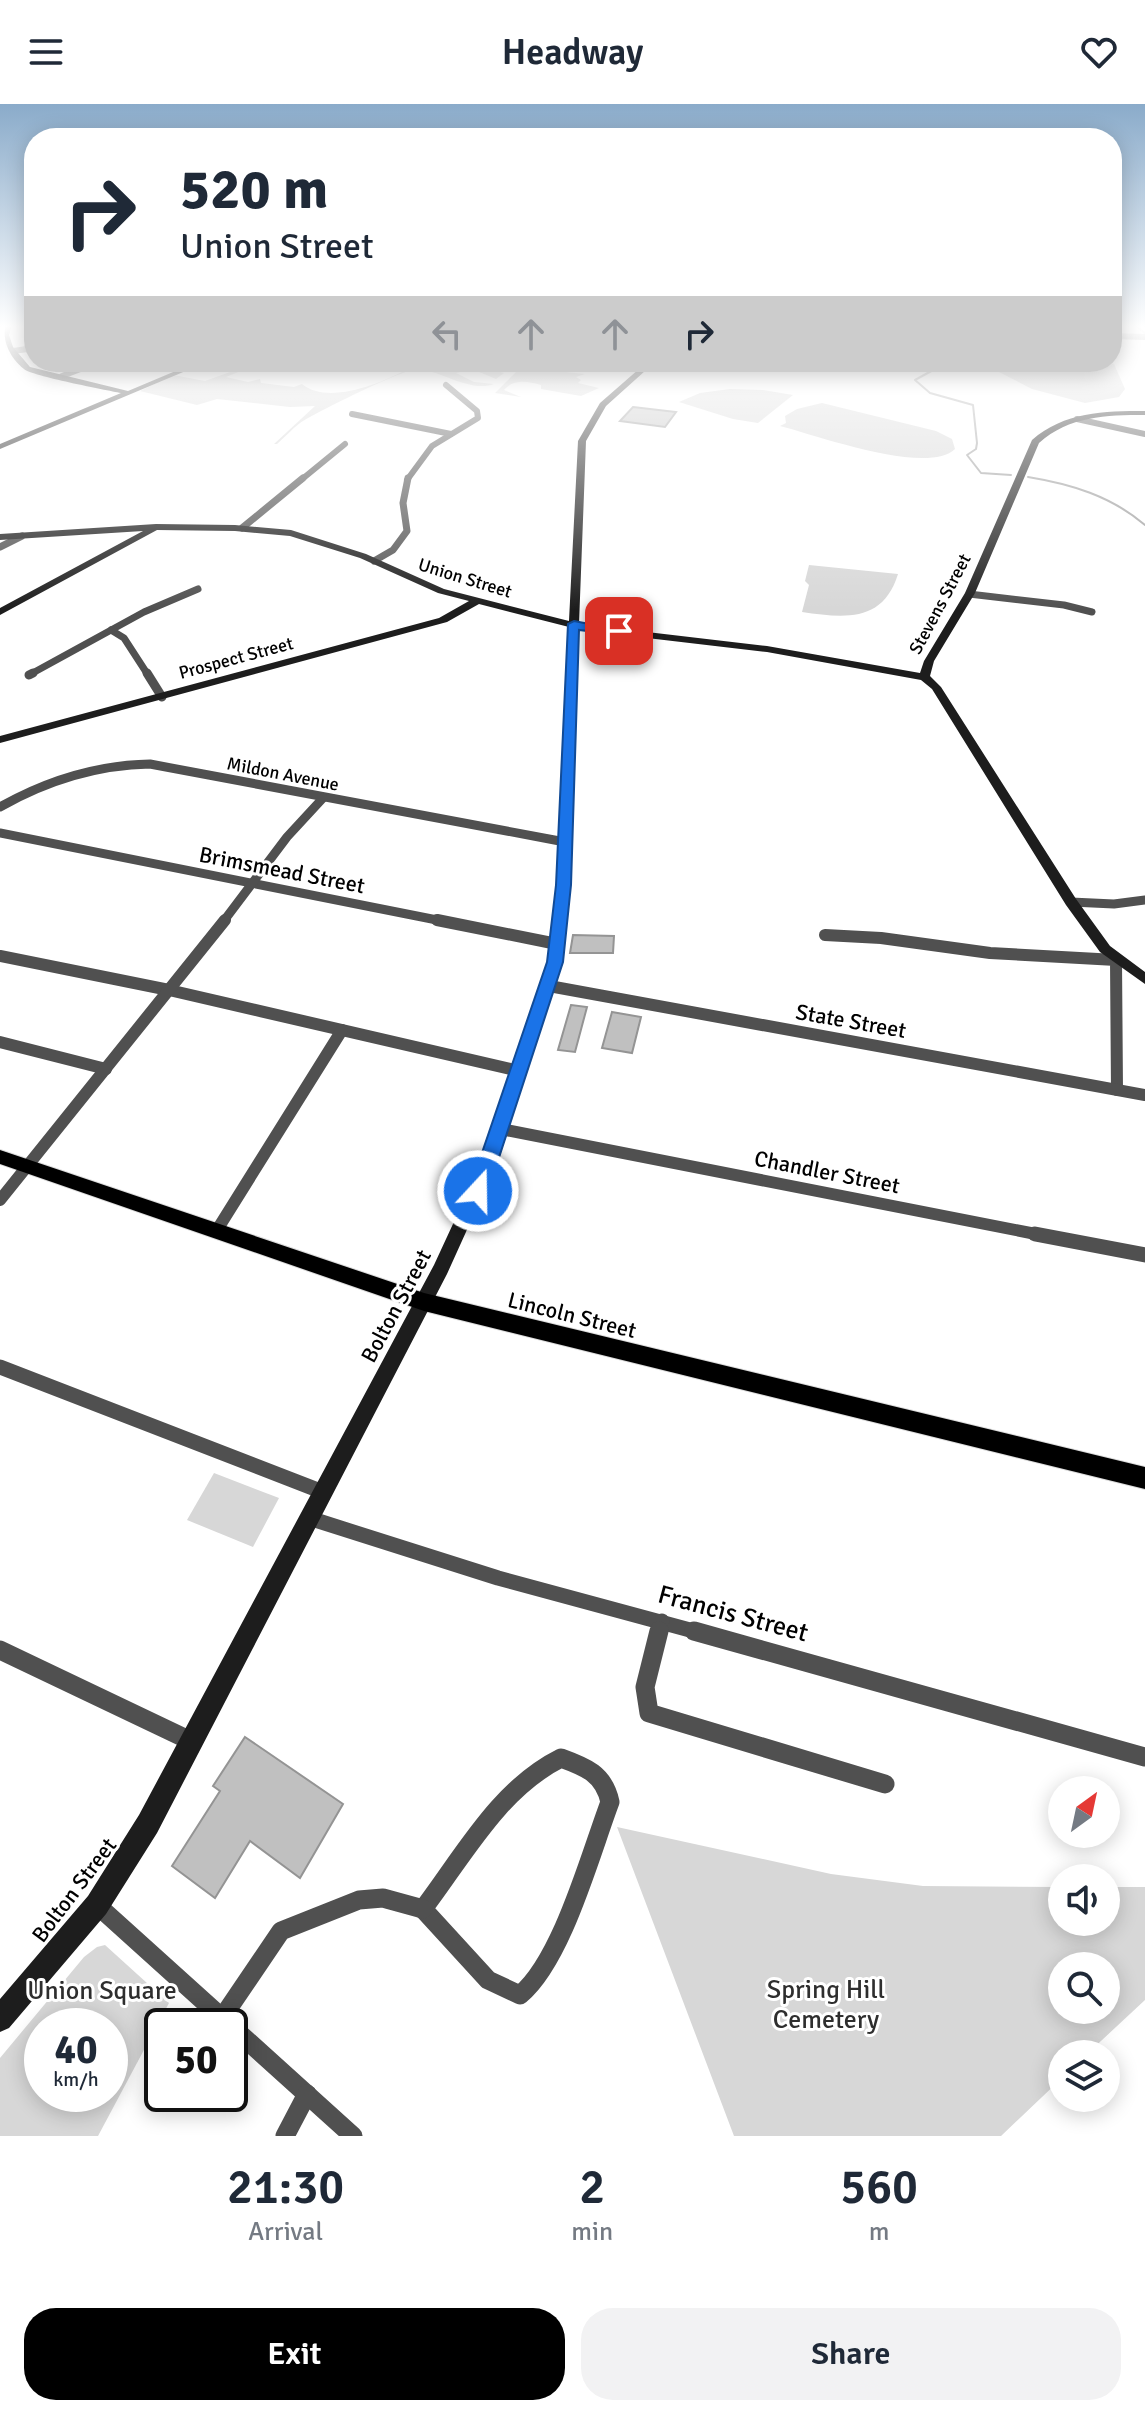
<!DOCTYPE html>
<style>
:root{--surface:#fff;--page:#f2f2f3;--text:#1f2937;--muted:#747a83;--accent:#000}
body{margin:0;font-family:Signika,sans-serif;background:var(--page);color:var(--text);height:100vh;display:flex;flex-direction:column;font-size:30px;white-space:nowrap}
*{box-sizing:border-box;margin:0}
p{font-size:26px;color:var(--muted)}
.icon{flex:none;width:44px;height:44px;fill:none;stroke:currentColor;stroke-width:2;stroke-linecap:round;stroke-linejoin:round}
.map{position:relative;height:2032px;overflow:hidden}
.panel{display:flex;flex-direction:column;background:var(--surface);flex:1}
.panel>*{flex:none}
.banner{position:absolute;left:24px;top:24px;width:1098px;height:244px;border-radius:32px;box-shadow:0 4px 20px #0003;background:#fff;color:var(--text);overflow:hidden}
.needle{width:52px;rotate:33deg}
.tools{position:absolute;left:1048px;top:1672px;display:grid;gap:16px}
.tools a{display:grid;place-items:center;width:72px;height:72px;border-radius:50%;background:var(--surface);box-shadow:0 4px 20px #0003;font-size:40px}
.speed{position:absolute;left:24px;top:1904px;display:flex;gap:16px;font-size:40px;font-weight:700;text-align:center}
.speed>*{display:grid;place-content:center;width:104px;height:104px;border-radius:50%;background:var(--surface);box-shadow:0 4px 20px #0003;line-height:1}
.speed small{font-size:20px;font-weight:400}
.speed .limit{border:4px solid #111;border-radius:12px;background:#fff;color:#111}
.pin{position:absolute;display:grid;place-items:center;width:68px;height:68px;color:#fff;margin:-34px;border-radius:16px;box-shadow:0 4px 12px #0006}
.me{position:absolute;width:88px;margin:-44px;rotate:21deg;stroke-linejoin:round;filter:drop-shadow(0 0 6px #0008)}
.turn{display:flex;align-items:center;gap:28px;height:168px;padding:0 24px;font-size:36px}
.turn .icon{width:104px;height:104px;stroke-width:2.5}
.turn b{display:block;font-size:56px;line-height:68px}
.lanes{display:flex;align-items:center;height:76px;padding:0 24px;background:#0003;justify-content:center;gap:40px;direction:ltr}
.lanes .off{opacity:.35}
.eta{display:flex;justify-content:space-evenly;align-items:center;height:136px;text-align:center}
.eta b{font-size:48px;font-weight:600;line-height:56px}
.button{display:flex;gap:16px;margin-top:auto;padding:16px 24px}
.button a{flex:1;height:92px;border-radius:32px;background:var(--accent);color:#fff;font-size:32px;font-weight:600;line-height:92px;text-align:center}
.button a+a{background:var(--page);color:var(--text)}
header{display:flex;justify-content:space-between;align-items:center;height:104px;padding:0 24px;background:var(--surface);font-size:36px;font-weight:600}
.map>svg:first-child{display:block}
.green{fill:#d7d7d7;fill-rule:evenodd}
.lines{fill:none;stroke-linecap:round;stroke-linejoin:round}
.stream{stroke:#9e9e9e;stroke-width:2}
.building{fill:#c0c0c0;stroke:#949494;stroke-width:2}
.primary-casing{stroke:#dbdbdb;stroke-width:2}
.street-far5{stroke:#505050;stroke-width:6}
.street-far4{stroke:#505050;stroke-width:7}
.street-far3{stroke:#505050;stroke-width:9}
.street-far2{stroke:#505050;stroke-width:12}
.street-far1{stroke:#505050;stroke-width:15}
.street{stroke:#505050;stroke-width:19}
.secondary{fill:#1d1d1d;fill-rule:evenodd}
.primary{fill:#000;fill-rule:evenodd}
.route{fill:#1a73e8;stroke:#114b97;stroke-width:2}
.labels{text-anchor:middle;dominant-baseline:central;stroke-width:6;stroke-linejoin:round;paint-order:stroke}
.far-street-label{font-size:18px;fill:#000;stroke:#fff}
.street-label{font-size:22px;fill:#000;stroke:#fff}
.near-street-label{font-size:26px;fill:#000;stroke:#fff}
.near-park-label{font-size:26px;fill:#2e2e2e;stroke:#fff}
</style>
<header><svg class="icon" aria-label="menu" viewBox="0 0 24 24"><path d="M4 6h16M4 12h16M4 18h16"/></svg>Headway<svg class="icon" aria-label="heart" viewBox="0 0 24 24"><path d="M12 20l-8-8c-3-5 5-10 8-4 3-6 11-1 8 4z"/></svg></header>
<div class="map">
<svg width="1145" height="2032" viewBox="0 0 1145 2032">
<rect width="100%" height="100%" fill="#fff"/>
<g class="green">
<path d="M229 258 253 262 226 273 248 278 260 275 261 279 294 283 302 280C327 301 379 280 404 267 409 264 414 259 420 258 444 253 491 256 514 262L489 259 479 263 504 269 496 275 472 265 456 269 474 278 494 280C470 289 440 266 417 265 403 265 315 309 300 319 292 325 285 333 277 340H274L315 302 290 303 217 295 197 301 140 287 173 271 205 277 244 263Z"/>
<path d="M533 258H557L544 266 585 270 576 273 581 276 578 279 599 284 581 292 541 285V281C529 278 514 274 504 286L521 293 495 289 516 268Z"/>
<path d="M1005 258H1108L1114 260 1125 285 1119 293 1085 299 1032 285 997 267Z"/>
<path d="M730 285 763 286 793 291 758 319 733 315 679 298 700 289Z"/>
<path d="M822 299 936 327 952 335 955 345C927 372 816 331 780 322L786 319 785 312 797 305Z"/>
<path d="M809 461 898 470C883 519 844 514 802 508L809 481 805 477Z"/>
<path d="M214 1369 279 1394 253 1443 187 1416Z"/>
<path d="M617 1723 831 1770 923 1782 1062 1783V1818H1106V1783H1145V1896L1087 1950H1062V1974L1001 2032H734ZM1062 1862H1106V1906H1062Z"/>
<path d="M105 1841 169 1899 98 2032H0V1954L84 1853 97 1843ZM42 1922H110V1990H42Z"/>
</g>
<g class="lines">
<g class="stream">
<path d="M1144 221 1137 223 1145 229"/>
<path d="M928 258 935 265 915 276 930 289 973 301 977 339 976 345 967 351 981 369 1011 371"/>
<path d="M1028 373C1071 380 1111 392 1145 421"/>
</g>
</g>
<g class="building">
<path d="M633 303 676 308 665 323 620 317Z"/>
<path d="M573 831 614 832 613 849H570Z"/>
<path d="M571 901 587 903 575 948 558 946Z"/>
<path d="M612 908 641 913 632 949 602 944Z"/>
<path d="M245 1633 343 1700 300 1774 250 1737 215 1794 172 1762 220 1687 213 1682Z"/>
</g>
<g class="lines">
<defs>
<path id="primary" d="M0 1046 424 1189 1145 1363V1385L424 1207 0 1060Z"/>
</defs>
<use href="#primary" class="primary-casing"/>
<g class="street-far5">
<path d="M1112 232 1145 233"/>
<path d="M13 247 34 244"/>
<path d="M62 272 99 258"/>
<path d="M352 310 451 330"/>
<path d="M1077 315 1145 330"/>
<path d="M301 376 345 340"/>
<path d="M407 376 432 342 478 314 477 307 446 281"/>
</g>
<g class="street-far4">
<path d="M242 424 303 374"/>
<path d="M0 443 22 432"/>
<path d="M374 457 393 446 407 427 403 399 408 374"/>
<path d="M969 490 1064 501 1092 508"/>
<path d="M111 526 124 534 148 571"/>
<path d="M29 571 144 508 198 485"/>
</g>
<g class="street-far3">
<path d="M147 569 162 593"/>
<path d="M29 571 33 569"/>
<path d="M0 703C46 677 97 661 150 660L565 738"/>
<path d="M0 729 447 818"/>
<path d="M1071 798 1114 800 1145 796"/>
<path d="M223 818 287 733 323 694"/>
</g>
<g class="street-far2">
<path d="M437 816 557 840"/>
<path d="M825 831 881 834 990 849 1116 856 1117 986"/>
<path d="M0 852 169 886 519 967"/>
<path d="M549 882 1145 991"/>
<path d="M0 938 106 965"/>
<path d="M501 1025 1046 1132"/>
<path d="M0 1096 225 816"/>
<path d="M217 1126 342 926"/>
</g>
<g class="street-far1">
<path d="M1035 1130 1145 1151"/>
<path d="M0 1263 323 1388"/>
<path d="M309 1414 498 1474 701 1529"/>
<path d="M659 1529 662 1517"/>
</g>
<g class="street">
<path d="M659 1527 645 1583 649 1609 885 1680"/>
<path d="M694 1527 1145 1653"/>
<path d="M0 1546 193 1638"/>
<path d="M561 1654C586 1663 604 1670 610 1698 590 1751 562 1856 520 1891L488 1876 423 1805C464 1751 499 1685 561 1654Z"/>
<path d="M97 1801 353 2032"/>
<path d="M222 1914 281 1827 359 1796 383 1794 423 1805"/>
<path d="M285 2032 307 1990"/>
</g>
<g class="secondary">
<path d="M6 221H12L9 231 13 243 30 263 128 287 197 258H207L0 345V340L121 289C106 286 32 272 24 265 11 255 1 236 6 221Z"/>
<path d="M647 258H655L606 302 586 337 579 520 767 542 920 569 924 557 965 489 1032 336C1064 308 1104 307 1145 307V311C1106 311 1069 312 1039 339L975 489 934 557 930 572 941 583 1076 795 1110 842 1145 868V880L1100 848 1066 801 932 585 921 576 767 548 579 526 570 781 562 858 499 1055 447 1170 157 1729 106 1810 9 1924 0 1928V1895L88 1792 139 1711 434 1161 483 1055 548 858 556 781 569 523 479 500 447 518 0 639V632L439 514 469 497 438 489 360 454 290 432 235 427 157 426 0 511V504L143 427 0 436V430L156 420 235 421 291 426 366 450 444 485 569 517 578 337 600 299Z"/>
</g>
<use href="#primary" class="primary"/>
</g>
<linearGradient id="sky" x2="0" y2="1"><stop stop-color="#8aabca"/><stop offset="0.44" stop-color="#fff"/><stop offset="1" stop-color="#fff" stop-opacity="0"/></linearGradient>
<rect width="1145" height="506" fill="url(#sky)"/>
<path class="route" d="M574 517 625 527 619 531 579 526 571 781 563 858 488 1087 485 1093H471L469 1087 547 858 556 781 568 520Z"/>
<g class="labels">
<g class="far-street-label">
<text transform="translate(465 474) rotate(17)">Union Street</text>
<text transform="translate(940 500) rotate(-62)">Stevens Street</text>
<text transform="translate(236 554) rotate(-15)">Prospect Street</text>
<text transform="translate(283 670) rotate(11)">Mildon Avenue</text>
</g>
<g class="street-label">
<text transform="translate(282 766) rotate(11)">Brimsmead Street</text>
<text transform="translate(851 917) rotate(10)">State Street</text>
<text transform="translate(827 1068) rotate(11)">Chandler Street</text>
<text transform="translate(396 1202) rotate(-62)">Bolton Street</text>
<text transform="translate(572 1211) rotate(14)">Lincoln Street</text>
<text transform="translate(74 1786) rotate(-53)">Bolton Street</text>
</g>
<g class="near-street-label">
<text transform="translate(733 1510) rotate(15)">Francis Street</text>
</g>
<g class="near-park-label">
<text x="826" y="1886">Spring Hill<tspan x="826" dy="30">Cemetery</tspan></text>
<text x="102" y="1887">Union Square</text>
</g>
</g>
</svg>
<div class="tools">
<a><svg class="needle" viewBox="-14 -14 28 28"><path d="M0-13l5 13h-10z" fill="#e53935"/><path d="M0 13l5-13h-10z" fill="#747a83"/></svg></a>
<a><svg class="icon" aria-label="sound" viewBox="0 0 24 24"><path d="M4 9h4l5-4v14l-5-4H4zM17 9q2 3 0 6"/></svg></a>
<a><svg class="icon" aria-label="search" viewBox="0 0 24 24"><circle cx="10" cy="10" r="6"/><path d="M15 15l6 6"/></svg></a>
<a><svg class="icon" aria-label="layers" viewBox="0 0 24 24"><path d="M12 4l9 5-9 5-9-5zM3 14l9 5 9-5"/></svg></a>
</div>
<div class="speed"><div>40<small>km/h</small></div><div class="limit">50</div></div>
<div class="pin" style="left:619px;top:527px;background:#d93025"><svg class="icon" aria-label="arrive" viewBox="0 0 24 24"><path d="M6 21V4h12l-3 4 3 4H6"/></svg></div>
<svg class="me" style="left:478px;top:1087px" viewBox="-20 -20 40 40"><circle r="17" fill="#1a73e8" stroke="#fff" stroke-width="3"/><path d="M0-11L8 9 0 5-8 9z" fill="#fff"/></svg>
<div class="banner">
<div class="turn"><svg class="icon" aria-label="right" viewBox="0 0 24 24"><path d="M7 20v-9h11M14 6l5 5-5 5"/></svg><div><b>520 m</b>Union Street</div></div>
<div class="lanes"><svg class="icon off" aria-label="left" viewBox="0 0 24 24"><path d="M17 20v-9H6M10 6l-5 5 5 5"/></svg><svg class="icon off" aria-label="ahead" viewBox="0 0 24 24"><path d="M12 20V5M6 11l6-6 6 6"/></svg><svg class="icon off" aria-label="ahead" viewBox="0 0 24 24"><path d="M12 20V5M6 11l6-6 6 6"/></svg><svg class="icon" aria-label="right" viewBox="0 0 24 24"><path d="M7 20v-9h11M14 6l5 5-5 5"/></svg></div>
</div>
</div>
<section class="panel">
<div class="eta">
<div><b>21:30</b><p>Arrival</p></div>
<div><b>2</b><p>min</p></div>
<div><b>560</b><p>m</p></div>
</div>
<div class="button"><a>Exit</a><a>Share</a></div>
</section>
